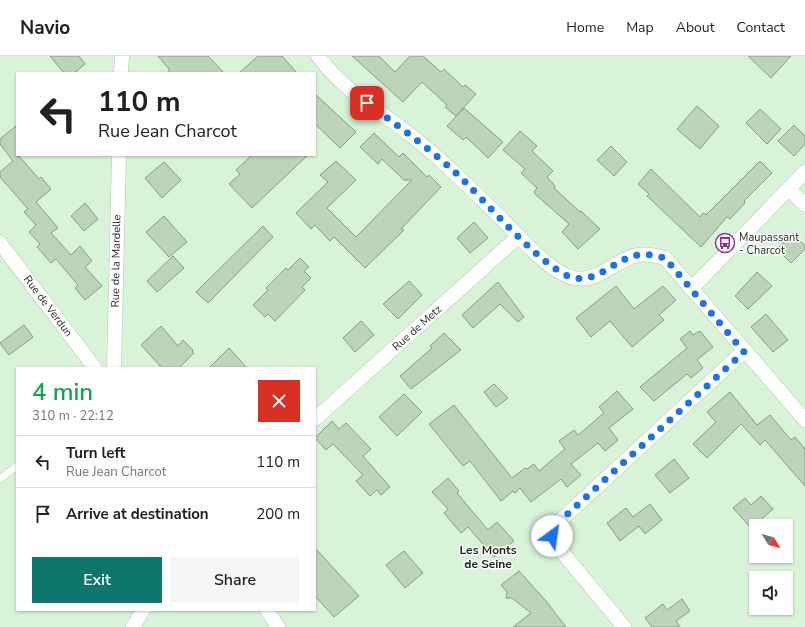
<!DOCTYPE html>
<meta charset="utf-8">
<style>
:root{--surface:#fff;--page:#f6f6f6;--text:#202124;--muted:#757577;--line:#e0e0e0;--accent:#0f766e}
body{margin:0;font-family:"Nunito Sans",sans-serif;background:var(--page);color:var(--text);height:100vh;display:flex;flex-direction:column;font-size:15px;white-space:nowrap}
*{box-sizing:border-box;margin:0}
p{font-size:13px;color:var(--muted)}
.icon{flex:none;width:22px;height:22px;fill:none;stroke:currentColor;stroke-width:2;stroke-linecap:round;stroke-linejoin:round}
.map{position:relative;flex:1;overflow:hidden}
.panel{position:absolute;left:16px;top:311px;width:300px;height:244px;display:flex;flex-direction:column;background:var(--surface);border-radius:0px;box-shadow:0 1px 3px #0004}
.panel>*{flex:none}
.banner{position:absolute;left:16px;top:16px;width:300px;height:84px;border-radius:0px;box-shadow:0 1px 3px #0004;background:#fff;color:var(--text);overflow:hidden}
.needle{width:26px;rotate:127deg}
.controls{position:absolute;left:749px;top:463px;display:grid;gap:8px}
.controls a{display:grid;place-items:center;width:44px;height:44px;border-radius:0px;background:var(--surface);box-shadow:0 1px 3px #0004;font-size:20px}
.pin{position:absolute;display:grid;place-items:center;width:34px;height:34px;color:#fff;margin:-17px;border-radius:8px;box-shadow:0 2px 6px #0006}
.me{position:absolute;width:44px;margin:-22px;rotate:31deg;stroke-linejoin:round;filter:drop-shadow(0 0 3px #0008)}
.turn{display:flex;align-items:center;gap:14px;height:84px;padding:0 16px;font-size:18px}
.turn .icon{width:52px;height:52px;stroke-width:2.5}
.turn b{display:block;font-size:28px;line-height:34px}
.round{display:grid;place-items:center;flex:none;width:42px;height:42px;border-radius:0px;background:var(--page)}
.overview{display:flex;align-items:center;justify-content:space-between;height:68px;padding:0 16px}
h1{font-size:24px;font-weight:600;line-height:30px;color:#1e9e55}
.primary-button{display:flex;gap:8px;margin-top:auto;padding:8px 16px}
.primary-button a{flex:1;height:46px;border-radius:0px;background:var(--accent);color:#fff;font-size:16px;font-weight:600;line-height:46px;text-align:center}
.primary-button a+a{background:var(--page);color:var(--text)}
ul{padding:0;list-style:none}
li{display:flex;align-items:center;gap:12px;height:52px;padding:0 16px;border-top:1px solid var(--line)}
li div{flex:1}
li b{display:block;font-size:15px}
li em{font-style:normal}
header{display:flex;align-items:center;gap:24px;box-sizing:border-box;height:56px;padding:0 20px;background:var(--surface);border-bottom:1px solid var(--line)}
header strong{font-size:19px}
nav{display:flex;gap:22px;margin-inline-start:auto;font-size:14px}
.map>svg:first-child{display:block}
.building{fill:#bbd4ba;stroke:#869d85}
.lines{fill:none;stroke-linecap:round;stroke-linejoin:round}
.service-casing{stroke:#b0c9af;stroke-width:8}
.minor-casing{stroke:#b0c9af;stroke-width:15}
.service{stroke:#fff;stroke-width:7}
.minor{stroke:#fff;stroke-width:14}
.route{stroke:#1a73e8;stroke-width:7;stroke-dasharray:0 12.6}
.labels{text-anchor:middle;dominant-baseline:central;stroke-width:3;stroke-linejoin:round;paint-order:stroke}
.poi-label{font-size:11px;fill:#1c251c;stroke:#fff;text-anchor:start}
.street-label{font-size:11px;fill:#1c251c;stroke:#fff}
.neighbourhood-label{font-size:12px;font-weight:bold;fill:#1c251c;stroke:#fff}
</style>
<header>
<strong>Navio</strong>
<nav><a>Home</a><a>Map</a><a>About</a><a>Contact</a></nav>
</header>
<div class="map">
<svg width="805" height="571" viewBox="0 0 805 571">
<rect width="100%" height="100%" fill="#d9f3d9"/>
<g class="building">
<path d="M50 0H79L85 8 74 17H64Z"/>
<path d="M158 0H208L224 17H169V13Z"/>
<path d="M258 0H282L297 17H239Z"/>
<path d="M352 0H379L395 16 410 0H423L441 16 444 13 463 31 465 29 476 38 456 60 445 51 447 49 422 26 403 46Z"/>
<path d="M748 0H791L771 22Z"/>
<path d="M315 38 356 76 340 92 315 68Z"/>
<path d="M697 50 719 70 700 93 677 73Z"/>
<path d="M464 52 503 86 488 102 466 81 463 84 447 70Z"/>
<path d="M760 53 781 73 767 88 746 67Z"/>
<path d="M17 69V101L19 100 39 123 41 121 51 133 36 146 58 172 51 177 71 199 80 190 92 205 85 211 102 230 85 244 75 232 78 229 56 203 51 207 37 191 40 188 29 176 36 169 24 156 28 153 0 121V116L13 105 0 88V83Z"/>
<path d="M794 69 805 80V88L794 100 778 85Z"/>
<path d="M520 75 537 90 532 95 553 115 547 121 555 130 554 132 580 156 581 155 600 173 578 193 562 176 569 168 535 138 534 136 537 132 521 117 525 113 503 94Z"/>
<path d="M374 77 399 101 403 97 427 121 429 119 441 131 401 173 404 174 365 212 334 181 330 185 315 169 311 173 296 157 328 126 320 119 336 105 356 124 327 152 356 181 412 124H404L382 103 378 108 360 91Z"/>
<path d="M611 90 627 106 614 120 597 104Z"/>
<path d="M252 99H308L252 152 229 128 240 118 236 114Z"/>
<path d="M760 105 772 117 744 145 745 147 730 163 727 161 701 191 647 140 649 138 638 128 651 113 700 161 703 157 706 159Z"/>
<path d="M164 106 181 124 162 142 145 122Z"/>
<path d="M85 147 98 163 84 175 71 160Z"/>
<path d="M164 160 187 186 169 201 146 176Z"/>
<path d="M474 166 488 182 470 197 457 182Z"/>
<path d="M263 170 273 181 208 247 196 236Z"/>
<path d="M793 177 805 190V193L791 207 777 193Z"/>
<path d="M173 200 184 212 157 236 147 225Z"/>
<path d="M300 202 309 211 304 215 311 222 302 231 305 234 275 265 268 258 265 261 253 249 268 234 266 232 286 212 288 214Z"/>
<path d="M757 216 772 230 748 253 735 240Z"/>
<path d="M409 225 422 239 398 263 383 248Z"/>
<path d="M498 226 524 261 518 266 500 248 473 272 462 259Z"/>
<path d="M616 230 634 253 663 230 676 244 659 259 664 264 632 291 610 265 591 281 576 262Z"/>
<path d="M766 258 788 284 773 296 751 271Z"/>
<path d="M361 265 374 279 355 296 343 282Z"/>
<path d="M24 269 33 281 9 299 0 287Z"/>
<path d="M161 270 178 290 183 284 193 294 192 295 194 297 179 312H162L141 289Z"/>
<path d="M690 275 693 279 700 275 713 291 697 304 703 312 691 322 687 318 654 345 640 331 687 292 680 283Z"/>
<path d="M444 277 461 294 411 333 400 320 432 292 430 290Z"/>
<path d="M229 292 247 312H209Z"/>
<path d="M494 328 508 342 496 351 484 336Z"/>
<path d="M617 335 633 353 609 372 618 384 605 395 598 387 571 408 581 419 567 431 561 423 531 446 520 432 515 437 513 435 501 445 470 405 463 410 429 368 454 349 512 422 525 412 527 413 534 408 539 415 565 393 559 385 574 374 578 379 604 357 599 351Z"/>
<path d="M730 336 757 369 770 359 791 384 795 381 805 393V430L765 384 760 389 741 368 707 402 693 388 716 366 707 356Z"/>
<path d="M404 338 422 356 397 380 379 361Z"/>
<path d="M332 365 339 373 346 367 371 393 363 400 390 431 381 439 377 434 370 440 356 425 363 419 333 388 326 394 315 382Z"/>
<path d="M674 403 689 422 670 437 655 419Z"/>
<path d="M448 422 459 435 457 437 488 474 497 466 514 485 494 501 468 471 461 477 444 457 448 453 432 436Z"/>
<path d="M761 440 773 453 751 472 733 452 745 442 751 449Z"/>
<path d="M650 448 662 464 645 478 639 470 620 485 607 467 626 452 633 461Z"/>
<path d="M315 492 359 540 334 561 315 540Z"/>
<path d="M404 495 423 517 405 532 386 509Z"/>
<path d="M519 515 546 545 566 571H513L531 557 512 542H506L507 536 501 529Z"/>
<path d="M682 543 690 555 676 565 680 571H652L645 562 663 548 667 554Z"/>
</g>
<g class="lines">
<defs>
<path id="service" d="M0 423 17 410"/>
<g id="minor">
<path d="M318 0C341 32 377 53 408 77 443 104 474 136 506 167 522 184 551 217 574 222 599 227 615 203 638 199 647 197 657 200 665 202L805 364"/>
<path d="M121 17 122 0"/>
<path d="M789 133 805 149"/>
<path d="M0 187 95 312"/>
<path d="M691 233 805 116"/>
<path d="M114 312 119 99"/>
<path d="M315 363 519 180"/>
<path d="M267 554 278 571"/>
<path d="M133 571 143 554"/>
<path d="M624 571 553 485V474L561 464 744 295"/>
</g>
</defs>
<use href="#service" class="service-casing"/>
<use href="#minor" class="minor-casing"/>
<use href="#service" class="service"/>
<use href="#minor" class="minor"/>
</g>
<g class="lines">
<path class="route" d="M367 47C398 70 429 92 457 118 482 141 545 216 574 222 599 226 615 203 638 199 647 197 657 200 665 202L744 296 561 464 553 474 552 480"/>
</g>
<defs>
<symbol id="bus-ring" viewBox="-11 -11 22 22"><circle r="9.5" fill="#fff" stroke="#8f2f98" stroke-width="1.5"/><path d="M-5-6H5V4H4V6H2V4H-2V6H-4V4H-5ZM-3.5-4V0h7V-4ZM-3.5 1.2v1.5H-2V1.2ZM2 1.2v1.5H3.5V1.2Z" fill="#8f2f98"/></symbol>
</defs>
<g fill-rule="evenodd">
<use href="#bus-ring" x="714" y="176" width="22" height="22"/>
</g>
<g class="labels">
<g class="poi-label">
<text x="739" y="181">Maupassant<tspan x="739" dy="13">- Charcot</tspan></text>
</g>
<g class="street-label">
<text transform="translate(116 205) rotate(-89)">Rue de la Mardelle</text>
<text transform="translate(48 250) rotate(53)">Rue de Verdun</text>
<text transform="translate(417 272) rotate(-42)">Rue de Metz</text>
</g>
<g class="neighbourhood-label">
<text x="488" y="494">Les Monts<tspan x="488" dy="14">de Seine</tspan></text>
</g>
</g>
</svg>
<div class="controls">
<a><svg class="needle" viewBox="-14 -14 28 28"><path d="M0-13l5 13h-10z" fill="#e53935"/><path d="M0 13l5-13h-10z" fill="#757577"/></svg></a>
<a><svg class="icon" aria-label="sound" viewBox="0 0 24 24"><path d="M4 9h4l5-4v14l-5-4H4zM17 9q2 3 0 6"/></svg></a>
</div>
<div class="pin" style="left:367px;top:47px;background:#d93025"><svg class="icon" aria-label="arrive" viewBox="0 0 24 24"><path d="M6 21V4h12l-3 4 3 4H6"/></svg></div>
<svg class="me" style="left:552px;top:480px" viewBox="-20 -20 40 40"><circle r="19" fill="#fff"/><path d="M0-13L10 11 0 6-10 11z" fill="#1a73e8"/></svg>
<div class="banner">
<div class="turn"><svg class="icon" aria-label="left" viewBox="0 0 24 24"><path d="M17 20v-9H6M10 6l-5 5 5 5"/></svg><div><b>110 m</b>Rue Jean Charcot</div></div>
</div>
<section class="panel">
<div class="overview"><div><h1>4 min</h1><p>310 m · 22:12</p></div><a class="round" style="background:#d93025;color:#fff"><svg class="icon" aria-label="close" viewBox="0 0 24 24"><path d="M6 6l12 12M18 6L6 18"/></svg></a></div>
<ul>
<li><svg class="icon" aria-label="left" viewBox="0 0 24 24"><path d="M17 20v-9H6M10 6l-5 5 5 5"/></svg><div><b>Turn left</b><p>Rue Jean Charcot</p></div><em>110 m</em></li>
<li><svg class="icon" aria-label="arrive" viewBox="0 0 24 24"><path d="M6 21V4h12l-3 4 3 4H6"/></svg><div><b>Arrive at destination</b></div><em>200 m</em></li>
</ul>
<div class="primary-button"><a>Exit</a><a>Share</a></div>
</section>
</div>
